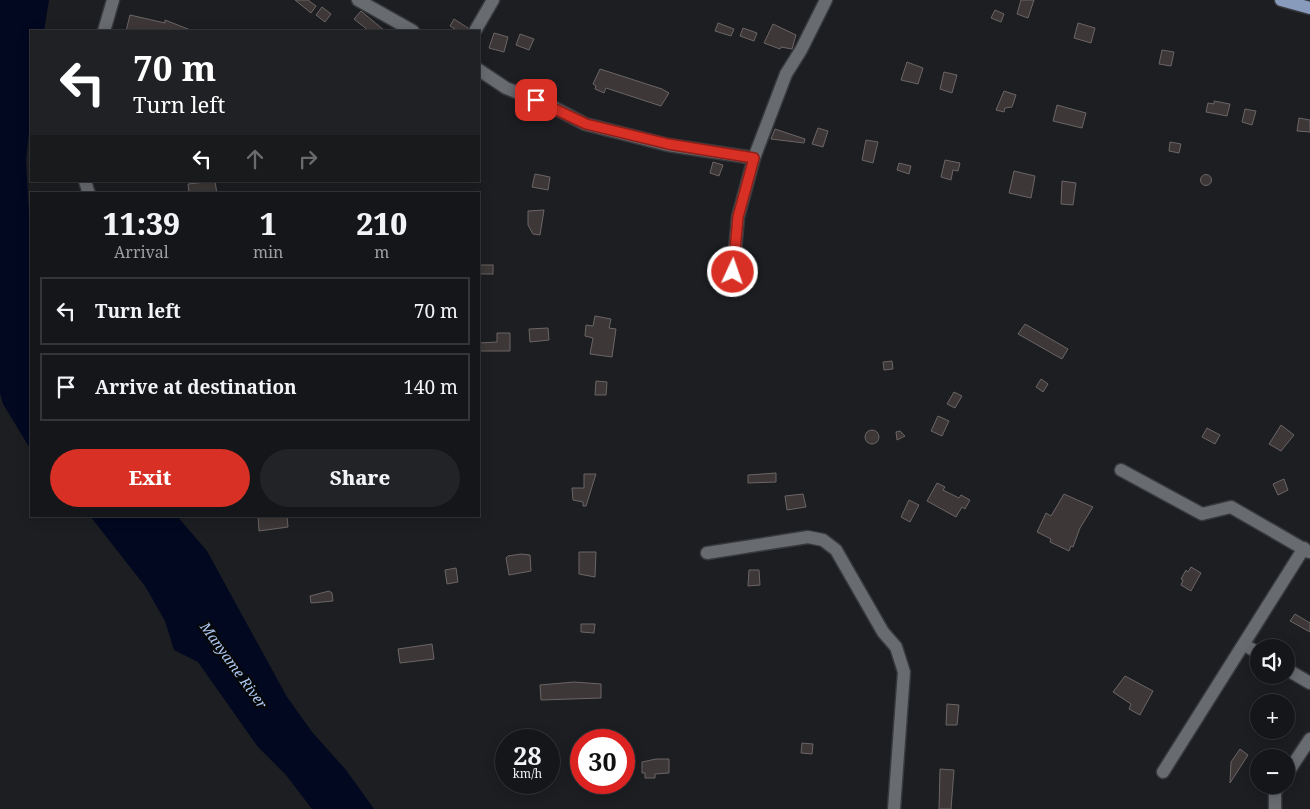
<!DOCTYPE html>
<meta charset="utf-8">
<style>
:root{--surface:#15161a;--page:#222327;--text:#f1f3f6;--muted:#9d9fa2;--line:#343539;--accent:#d93025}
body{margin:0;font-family:"Noto Serif",serif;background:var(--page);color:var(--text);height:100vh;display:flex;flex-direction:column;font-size:19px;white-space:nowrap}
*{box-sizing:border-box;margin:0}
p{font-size:16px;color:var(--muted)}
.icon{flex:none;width:28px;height:28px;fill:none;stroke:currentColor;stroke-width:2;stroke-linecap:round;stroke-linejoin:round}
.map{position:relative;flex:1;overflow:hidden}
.sheet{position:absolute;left:30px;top:192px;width:450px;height:325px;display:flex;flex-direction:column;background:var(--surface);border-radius:0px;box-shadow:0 2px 12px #0003,0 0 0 1px var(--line)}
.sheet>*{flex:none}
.hud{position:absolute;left:30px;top:30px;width:450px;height:152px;border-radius:0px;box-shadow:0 2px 12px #0003,0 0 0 1px var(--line);background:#202124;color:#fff;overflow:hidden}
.buttons{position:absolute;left:1250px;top:639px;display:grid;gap:10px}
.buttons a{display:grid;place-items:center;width:45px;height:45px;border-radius:50%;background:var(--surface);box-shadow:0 2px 12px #0003,0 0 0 1px var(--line);font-size:25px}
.speed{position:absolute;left:495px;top:729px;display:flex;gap:10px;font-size:25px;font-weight:700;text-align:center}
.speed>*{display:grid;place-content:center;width:65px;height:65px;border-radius:50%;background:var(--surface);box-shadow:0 2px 12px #0003,0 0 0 1px var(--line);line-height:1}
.speed small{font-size:12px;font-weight:400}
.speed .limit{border:8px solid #d22;background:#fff;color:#111}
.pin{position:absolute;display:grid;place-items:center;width:42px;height:42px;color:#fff;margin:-21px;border-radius:10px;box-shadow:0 2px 8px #0006}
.me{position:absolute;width:55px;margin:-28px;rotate:3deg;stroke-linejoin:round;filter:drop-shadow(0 0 4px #0008)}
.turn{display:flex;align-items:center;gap:18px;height:105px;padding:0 20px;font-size:22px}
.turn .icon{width:65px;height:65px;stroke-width:2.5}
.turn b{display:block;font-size:35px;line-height:42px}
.lanes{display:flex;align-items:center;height:48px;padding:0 20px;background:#0003;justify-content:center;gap:25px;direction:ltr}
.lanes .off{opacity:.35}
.eta{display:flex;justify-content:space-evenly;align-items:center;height:85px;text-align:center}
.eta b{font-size:30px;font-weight:800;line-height:35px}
.primary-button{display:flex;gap:10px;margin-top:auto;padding:10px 20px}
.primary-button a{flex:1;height:58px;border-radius:30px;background:var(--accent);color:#fff;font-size:20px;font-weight:800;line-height:58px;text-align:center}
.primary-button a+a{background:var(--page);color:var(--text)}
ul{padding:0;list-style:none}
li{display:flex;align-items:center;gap:15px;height:68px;margin:0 10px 8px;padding:0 10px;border:2px solid var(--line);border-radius:0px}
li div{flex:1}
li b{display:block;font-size:19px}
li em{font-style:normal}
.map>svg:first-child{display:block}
.water{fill:#010820}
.building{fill:#3d3737;stroke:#6c6565}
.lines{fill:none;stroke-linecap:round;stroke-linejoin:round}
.minor-casing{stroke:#38393d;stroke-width:15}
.major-casing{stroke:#38393d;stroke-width:15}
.minor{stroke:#686b70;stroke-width:12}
.major{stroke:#889bbc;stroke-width:12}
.route-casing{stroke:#8d1f18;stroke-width:12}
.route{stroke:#d93025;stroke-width:9}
.labels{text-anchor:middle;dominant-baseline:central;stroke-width:5;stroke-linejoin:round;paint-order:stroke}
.water-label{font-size:14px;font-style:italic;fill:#afc9f5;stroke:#07080a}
</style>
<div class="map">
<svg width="1310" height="809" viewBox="0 0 1310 809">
<rect width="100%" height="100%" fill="#1c1e22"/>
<g class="water">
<path d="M0 0H49L44 31H31V115L26 160 31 248V450L3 404 0 393Z"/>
<path d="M90 516H177L207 551 287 697 312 732 346 770 374 809H312L286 775 258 747 198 662 174 650 165 621 145 586Z"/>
</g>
<g class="building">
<path d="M295 0H308L316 6 311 13Z"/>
<path d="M1021 0H1034L1028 18 1017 14Z"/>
<path d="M322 7 331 14 325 22 316 15Z"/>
<path d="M995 10 1004 14 1001 22 991 18Z"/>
<path d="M361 11 385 31H369L354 19Z"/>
<path d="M130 15 165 23V20L193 31H126Z"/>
<path d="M454 19 468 28 467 31H458L450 26Z"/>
<path d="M718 23 734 29 731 36 715 31Z"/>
<path d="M1078 23 1095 28 1091 43 1074 38Z"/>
<path d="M773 24 796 35 792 49 781 47 780 49 764 43Z"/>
<path d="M743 28 757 33 754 41 740 36Z"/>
<path d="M494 33 508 37 504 52 489 48Z"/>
<path d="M520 34 534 39 529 50 516 45Z"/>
<path d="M1162 50 1174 52 1171 66 1159 64Z"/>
<path d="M907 62 923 68 918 84 901 80Z"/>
<path d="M600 69 662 89 669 93 661 106 606 88 604 93 595 89 596 86 593 84Z"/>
<path d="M944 72 957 75 952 93 940 89Z"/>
<path d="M1004 91 1016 95 1012 107 1005 108 1004 112 996 110Z"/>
<path d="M1214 101 1230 104 1227 116 1206 112 1208 103 1214 104Z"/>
<path d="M1057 105 1086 113 1082 128 1053 121Z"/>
<path d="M1245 109 1256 111 1252 125 1242 122Z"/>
<path d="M1299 118 1310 120V132L1297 131Z"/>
<path d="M818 128 828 131 823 147 812 144Z"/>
<path d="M775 129 805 139 804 143 771 139Z"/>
<path d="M866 140 878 142 873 163 862 160Z"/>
<path d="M1170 142 1181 144 1179 153 1169 151Z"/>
<path d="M945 160 960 163 958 171 953 170 951 180 941 177Z"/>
<path d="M713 162 723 165 719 176 710 173Z"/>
<path d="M899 163 911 166 909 174 897 170Z"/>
<path d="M1014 171 1035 176 1031 198 1009 193Z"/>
<path d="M535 174 550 177 548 190 532 187Z"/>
<circle cx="1206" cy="180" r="5.5"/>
<path d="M215 181 217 194H189L188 184Z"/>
<path d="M1062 181 1076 183 1073 205 1061 204Z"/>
<path d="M544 210 540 235 533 234 528 225V211Z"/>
<rect x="479" y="265" width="14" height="9"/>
<path d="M595 316 611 319 609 328 616 329 612 357 590 354 593 338 585 336 586 325 593 326Z"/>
<path d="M1025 324 1068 349 1062 359 1018 334Z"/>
<path d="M548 328 549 340 530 342 529 329Z"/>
<path d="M497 333H510V351H479V343L497 342Z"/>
<path d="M892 361 893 369 884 370 883 362Z"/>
<path d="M1041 379 1048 384 1043 392 1036 387Z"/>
<path d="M596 381 607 382 606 395H595Z"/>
<path d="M954 392 962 396 955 408 947 404Z"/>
<path d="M938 416 949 421 942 436 931 431Z"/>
<path d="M1281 425 1294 435 1281 451 1269 444Z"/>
<path d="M1207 428 1220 435 1215 444 1202 437Z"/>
<circle cx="872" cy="437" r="7"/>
<path d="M900 431 905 436 897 440 896 432Z"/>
<path d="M776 473V482L748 483V475Z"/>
<path d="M584 474H596L586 506H583V502L573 500 572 488H584Z"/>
<path d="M1284 479 1288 490 1278 495 1273 484Z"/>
<path d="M937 483 945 487 943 490 959 498 961 495 970 500 965 509 962 507 956 517 927 501Z"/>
<path d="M803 494 806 507 787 510 785 496Z"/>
<path d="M1064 494 1093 507 1080 528 1073 547 1071 546 1069 551 1050 542 1051 539 1037 532 1046 513 1051 516Z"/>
<path d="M909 500 919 505 910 522 901 517Z"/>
<path d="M258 516H287L288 527 259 531Z"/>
<path d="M579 552H596L595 577 579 574Z"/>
<path d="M521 554 530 555 531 571 509 575 506 558 508 556Z"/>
<path d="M1191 567 1201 573 1191 591 1181 585 1183 580 1181 579 1186 570 1188 572Z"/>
<path d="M456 568 458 582 447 584 445 570Z"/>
<path d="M749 570H759L760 585 748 586Z"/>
<path d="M329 591 332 593 333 601 311 603 310 596Z"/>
<path d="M1295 614 1310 623V632L1290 621Z"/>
<path d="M581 624H595L594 633 581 632Z"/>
<path d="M432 644 434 659 400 663 398 649Z"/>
<path d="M1125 676 1153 691 1140 715 1129 709 1131 704 1113 692Z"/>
<path d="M574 682 601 684V698L541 700 540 685Z"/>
<path d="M947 704 959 705 957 725H946Z"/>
<path d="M802 743 813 744 812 754 801 753Z"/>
<path d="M1240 749 1248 755 1230 783 1231 762Z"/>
<path d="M656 759H669V773L655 774V778H645V773H642V762Z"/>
<path d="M940 769 954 770 951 809H939Z"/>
</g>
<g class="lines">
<defs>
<g id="minor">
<path d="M358 0 413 31"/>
<path d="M104 31 113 0"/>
<path d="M475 31 493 0"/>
<path d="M479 70 506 88 551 106 585 124 668 145 754 158"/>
<path d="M85 181 89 194"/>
<path d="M733 272 738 217 754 158 786 74 801 50 826 0"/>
<path d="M1121 470 1202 514 1231 507 1309 552"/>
<path d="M707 553 808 537 823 540 836 550 883 632 896 647 904 672 894 809"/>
<path d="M1244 645 1259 653"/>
<path d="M1286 669 1310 683"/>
<path d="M1163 772 1304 548"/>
<path d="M1286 775 1310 739"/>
<path d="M1275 809V792L1280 785"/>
</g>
<path id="major" d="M1281 0 1310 8"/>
</defs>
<use href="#minor" class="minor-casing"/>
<use href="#major" class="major-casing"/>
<use href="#minor" class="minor"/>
<use href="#major" class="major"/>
</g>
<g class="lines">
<defs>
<path id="route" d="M536 100 586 124 668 144 754 158 738 217 733 272"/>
</defs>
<use href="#route" class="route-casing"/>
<use href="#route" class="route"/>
</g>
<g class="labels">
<g class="water-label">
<text transform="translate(234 665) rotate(54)">Manyame River</text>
</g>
</g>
</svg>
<div class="buttons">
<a><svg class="icon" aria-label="sound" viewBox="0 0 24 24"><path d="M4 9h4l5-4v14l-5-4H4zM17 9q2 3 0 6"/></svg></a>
<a>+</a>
<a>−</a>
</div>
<div class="speed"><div>28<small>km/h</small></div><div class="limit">30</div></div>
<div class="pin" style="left:536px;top:100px;background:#d93025"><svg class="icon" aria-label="arrive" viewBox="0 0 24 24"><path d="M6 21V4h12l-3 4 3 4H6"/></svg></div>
<svg class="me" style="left:733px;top:272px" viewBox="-20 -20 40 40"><circle r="17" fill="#d93025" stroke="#fff" stroke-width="3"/><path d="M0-11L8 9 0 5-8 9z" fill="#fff"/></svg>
<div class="hud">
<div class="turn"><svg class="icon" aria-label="left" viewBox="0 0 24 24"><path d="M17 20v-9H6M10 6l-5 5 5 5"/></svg><div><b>70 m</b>Turn left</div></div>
<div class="lanes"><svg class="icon" aria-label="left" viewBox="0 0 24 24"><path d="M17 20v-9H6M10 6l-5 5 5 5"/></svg><svg class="icon off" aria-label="ahead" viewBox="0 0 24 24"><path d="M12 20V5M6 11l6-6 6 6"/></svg><svg class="icon off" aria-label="right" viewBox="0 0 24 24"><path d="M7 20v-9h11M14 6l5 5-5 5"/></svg></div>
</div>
<section class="sheet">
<div class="eta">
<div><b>11:39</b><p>Arrival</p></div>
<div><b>1</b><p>min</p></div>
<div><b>210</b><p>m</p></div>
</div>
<ul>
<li><svg class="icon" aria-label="left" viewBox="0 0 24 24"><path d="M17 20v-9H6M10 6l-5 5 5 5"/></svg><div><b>Turn left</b></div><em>70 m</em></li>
<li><svg class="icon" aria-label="arrive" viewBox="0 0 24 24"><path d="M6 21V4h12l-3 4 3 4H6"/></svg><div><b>Arrive at destination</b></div><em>140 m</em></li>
</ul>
<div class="primary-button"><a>Exit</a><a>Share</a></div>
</section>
</div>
